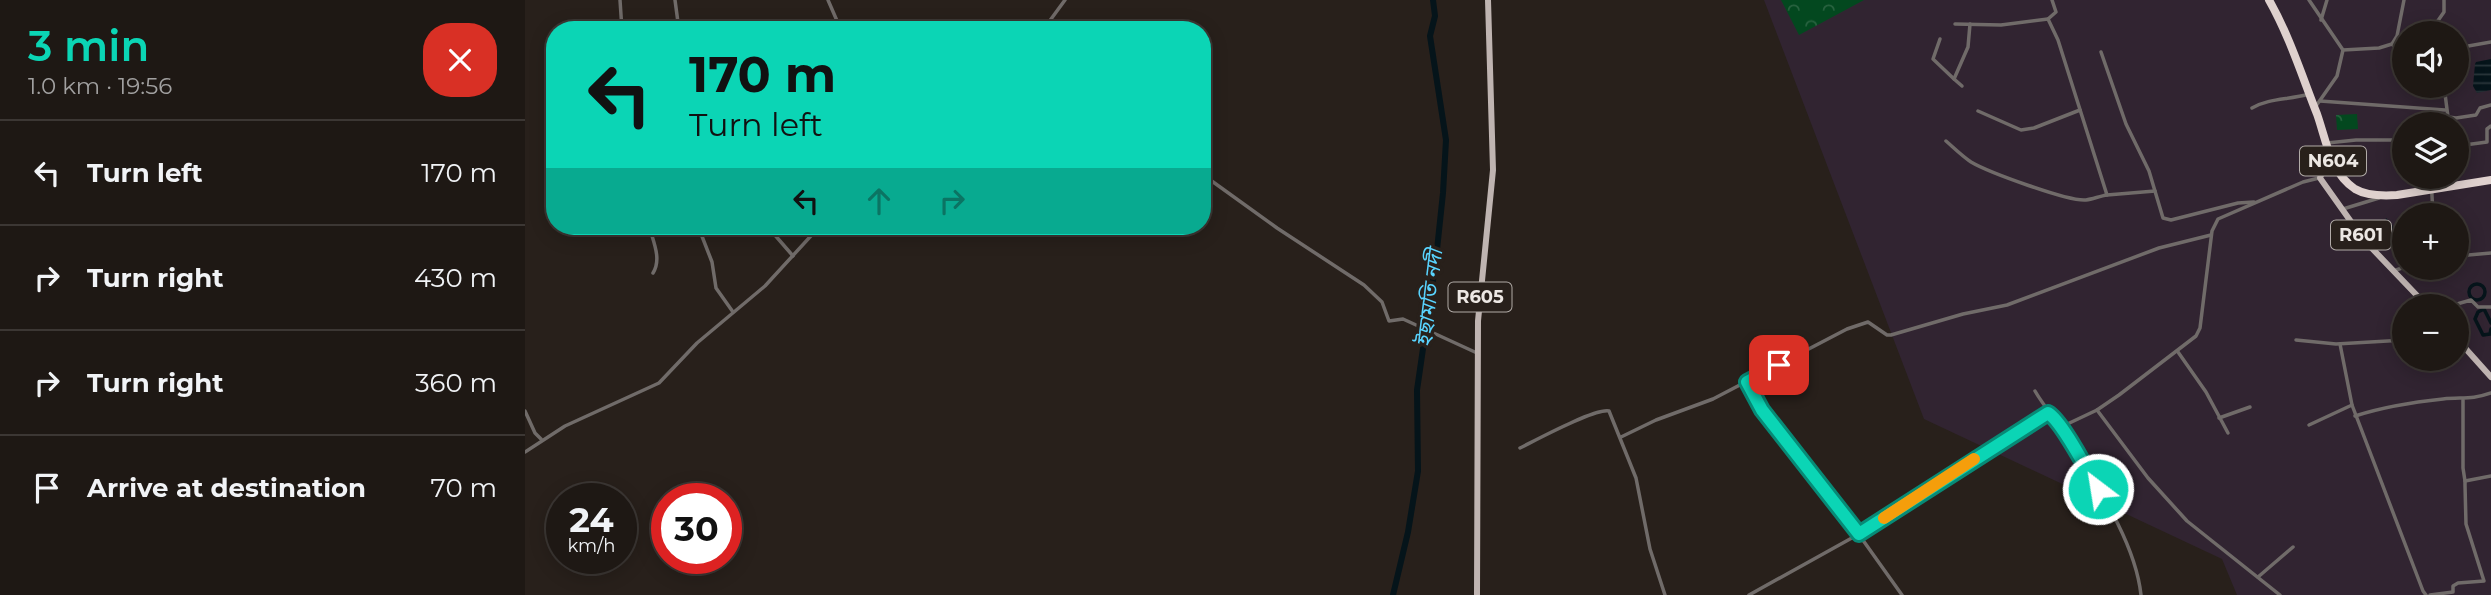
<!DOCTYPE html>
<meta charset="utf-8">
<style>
:root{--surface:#1e1814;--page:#26211d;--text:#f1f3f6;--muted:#a1a0a0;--line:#3c3734;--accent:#0bd5b5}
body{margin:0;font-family:Montserrat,"Noto Sans Bengali",sans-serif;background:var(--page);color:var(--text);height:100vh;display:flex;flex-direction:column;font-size:26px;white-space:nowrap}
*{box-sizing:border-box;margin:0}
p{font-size:23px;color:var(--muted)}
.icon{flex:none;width:38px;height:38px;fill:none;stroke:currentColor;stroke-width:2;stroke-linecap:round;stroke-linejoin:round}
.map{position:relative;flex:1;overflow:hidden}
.sheet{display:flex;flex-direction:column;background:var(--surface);width:525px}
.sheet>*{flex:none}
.banner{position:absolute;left:21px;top:21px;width:665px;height:214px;border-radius:28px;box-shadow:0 4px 18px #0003,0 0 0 2px var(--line);background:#0bd5b5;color:#111;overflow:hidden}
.buttons{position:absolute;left:1867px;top:21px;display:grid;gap:14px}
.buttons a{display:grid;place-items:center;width:77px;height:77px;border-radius:50%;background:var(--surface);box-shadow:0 4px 18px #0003,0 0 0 2px var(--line);font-size:35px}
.speed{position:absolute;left:21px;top:483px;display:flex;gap:14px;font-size:35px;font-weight:700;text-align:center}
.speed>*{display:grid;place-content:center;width:91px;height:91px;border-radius:50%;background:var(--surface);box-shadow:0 4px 18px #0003,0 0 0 2px var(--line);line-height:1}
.speed small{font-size:18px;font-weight:400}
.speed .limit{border:10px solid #d22;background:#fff;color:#111}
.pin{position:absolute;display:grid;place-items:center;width:60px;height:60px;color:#fff;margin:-30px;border-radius:14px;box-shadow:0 4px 10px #0006}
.me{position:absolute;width:77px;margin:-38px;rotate:329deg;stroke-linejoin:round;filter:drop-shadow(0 0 5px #0008)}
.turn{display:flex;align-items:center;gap:24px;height:147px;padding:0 28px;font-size:32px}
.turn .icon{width:91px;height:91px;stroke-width:2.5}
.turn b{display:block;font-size:49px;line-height:60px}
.lanes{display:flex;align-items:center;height:66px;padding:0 28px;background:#0003;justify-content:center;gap:35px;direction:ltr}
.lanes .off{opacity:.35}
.round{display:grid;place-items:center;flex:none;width:74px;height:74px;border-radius:28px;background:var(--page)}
.head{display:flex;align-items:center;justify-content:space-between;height:119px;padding:0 28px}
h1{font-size:42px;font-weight:600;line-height:52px;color:var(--accent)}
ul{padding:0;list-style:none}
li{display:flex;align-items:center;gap:21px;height:105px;padding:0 28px;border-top:2px solid var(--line)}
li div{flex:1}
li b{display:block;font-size:26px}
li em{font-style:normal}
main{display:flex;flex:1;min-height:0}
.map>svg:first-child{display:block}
.commercial{fill:#312431;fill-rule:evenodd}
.park{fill:url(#park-crowns)}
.water{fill:url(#water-rules)}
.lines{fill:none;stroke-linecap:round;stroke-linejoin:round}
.canal{stroke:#05141a;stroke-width:3.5}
.river{stroke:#05141a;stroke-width:6}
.street{stroke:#706b69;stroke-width:3.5}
.primary{stroke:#bfb4b1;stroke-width:6}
.highway{stroke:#dfd1ce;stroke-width:8}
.route-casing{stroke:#078a76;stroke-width:18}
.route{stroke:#0bd5b5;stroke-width:12}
.slow{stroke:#f59e0b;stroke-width:12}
.labels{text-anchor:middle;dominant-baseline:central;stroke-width:7;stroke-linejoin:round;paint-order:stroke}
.shield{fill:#28201b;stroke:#b1aba7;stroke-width:2}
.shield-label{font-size:18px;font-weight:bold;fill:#ece7e3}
.water-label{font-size:21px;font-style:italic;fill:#59d4ff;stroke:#28201b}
</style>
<main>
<section class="sheet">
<div class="head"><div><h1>3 min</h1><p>1.0 km · 19:56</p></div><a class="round" style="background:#d93025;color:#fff"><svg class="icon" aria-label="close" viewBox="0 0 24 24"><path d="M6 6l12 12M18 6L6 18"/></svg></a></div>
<ul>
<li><svg class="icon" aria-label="left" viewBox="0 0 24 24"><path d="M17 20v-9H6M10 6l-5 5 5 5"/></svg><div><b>Turn left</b></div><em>170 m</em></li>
<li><svg class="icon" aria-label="right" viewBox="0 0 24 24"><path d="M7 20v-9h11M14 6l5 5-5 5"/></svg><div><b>Turn right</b></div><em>430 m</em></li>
<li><svg class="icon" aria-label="right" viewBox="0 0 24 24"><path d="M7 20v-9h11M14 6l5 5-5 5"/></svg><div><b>Turn right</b></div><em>360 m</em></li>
<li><svg class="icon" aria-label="arrive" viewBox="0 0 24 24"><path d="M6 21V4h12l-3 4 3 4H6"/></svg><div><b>Arrive at destination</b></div><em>70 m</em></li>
</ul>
</section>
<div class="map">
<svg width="1966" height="595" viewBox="0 0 1966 595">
<defs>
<pattern id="park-crowns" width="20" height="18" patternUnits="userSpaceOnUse" patternTransform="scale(1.75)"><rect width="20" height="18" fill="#03481f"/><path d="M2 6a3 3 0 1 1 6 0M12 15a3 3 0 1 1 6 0" fill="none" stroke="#28623f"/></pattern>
<pattern id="water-rules" width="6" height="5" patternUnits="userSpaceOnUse" patternTransform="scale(1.75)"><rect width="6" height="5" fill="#05141a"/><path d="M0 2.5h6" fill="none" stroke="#2a363b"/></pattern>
</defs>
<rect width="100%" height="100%" fill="#28201b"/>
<path class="commercial" d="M1239 0H1966V595H1712L1697 559 1399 419ZM1880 33H1932V86H1880ZM1880 124H1932V177H1880ZM1880 215H1932V268H1880ZM1880 306H1932V359H1880Z"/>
<g class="park">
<path d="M1256 0H1339L1274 35Z"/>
<path d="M1832 114 1833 129 1812 130 1811 115Z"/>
</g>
<g class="water">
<path d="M1966 59V90L1952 93 1948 86 1950 64 1951 62Z"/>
<path d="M1861 218 1867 224 1870 238 1868 243 1855 247 1844 239 1848 238 1849 229 1859 225Z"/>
</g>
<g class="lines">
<g class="canal">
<circle cx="1952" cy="292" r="8"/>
<path d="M1966 323 1959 309 1953 312 1950 319 1958 335 1965 334 1966 329"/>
</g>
<path class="river" d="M868 595 883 532 893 471 892 390 911 259 918 193 921 140 905 36 910 16 908 0"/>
<g class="street">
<path d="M95 0 97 30"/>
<path d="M150 0 154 30"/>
<path d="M303 0 316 30"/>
<path d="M1527 0 1531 12 1523 19 1533 40 1582 195 1630 191"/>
<path d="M1784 0 1818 50"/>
<path d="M1796 20 1802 0"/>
<path d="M526 21 532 30"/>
<path d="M1430 24 1476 25 1523 19"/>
<path d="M518 30 540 0"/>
<path d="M1913 33 1912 22 1919 12V0"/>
<path d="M1415 39 1408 59 1429 79"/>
<path d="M1867 44 1880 58"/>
<path d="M1932 48 1966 42"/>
<path d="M1576 52 1601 124 1624 171 1638 218 1646 220 1713 203 1729 202"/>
<path d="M1437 86 1429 79 1443 47 1445 24"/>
<path d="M1919 86 1923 117 1931 118 1951 115 1955 108 1966 105"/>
<path d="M1795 101 1920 110"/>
<path d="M1791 106 1812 76 1818 50 1854 48 1867 44 1872 36 1879 0"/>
<path d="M1727 108C1744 98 1764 100 1784 94"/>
<path d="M1453 111 1496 130 1509 128 1555 110"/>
<path d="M1421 141C1429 148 1437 156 1446 162 1463 172 1544 202 1561 200 1568 199 1575 196 1582 195"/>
<path d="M1802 143 1831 140H1880"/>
<path d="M1932 146 1962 142V129L1966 126"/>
<path d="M677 174 752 228 839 285 857 302 864 321 878 319 952 353"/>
<path d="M1906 177 1908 215"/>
<path d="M1818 209 1854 198"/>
<path d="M124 226C128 241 137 259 128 273"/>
<path d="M173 226 187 262 191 288 208 312"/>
<path d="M242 226 268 256"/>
<path d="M1932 256 1966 253"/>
<path d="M1868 271 1880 267"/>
<path d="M1925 306 1946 300 1953 307H1966"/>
<path d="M1771 340 1811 344 1880 340"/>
<path d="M1815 344 1827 405 1898 591 1901 595"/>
<path d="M1653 352 1681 392 1703 433"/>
<path d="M1222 382 1237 410 1320 515 1377 595"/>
<path d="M1510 391C1518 405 1527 415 1536 427 1565 476 1610 538 1616 595"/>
<path d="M1938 400V468L1940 481"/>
<path d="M1572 410 1623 478 1662 521 1755 595"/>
<path d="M0 411 10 433 16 439"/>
<path d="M1830 416C1858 407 1889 402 1918 399 1938 397 1946 400 1966 393"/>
<path d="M1694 418 1725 407"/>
<path d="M1784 425 1827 405"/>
<path d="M1536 427 1572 410 1594 395 1671 336 1675 328 1687 231 1693 219 1778 182 1794 178"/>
<path d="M1096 437 1131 420 1188 399 1322 329 1343 322 1362 335H1366L1438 314 1482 305 1634 248 1686 235"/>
<path d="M995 448C1011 440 1070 408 1084 411L1111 478 1125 549 1140 595"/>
<path d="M0 452 40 426 134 383 172 343 240 286 295 226"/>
<path d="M1733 577 1768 547"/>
<path d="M1224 595 1334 534 1523 413"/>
<path d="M1905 595 1928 592V586L1933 583 1959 581 1941 524 1940 485V481L1966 476"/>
</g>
<g class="primary">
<path d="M1804 153 1795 178 1839 240 1902 306"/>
<path d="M1932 339 1966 377"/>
<path d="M952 595 953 321 968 170 963 0"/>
</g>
<path class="highway" d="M1744 0C1764 35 1777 76 1792 114 1801 139 1805 173 1830 189 1842 196 1858 196 1872 195L1966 180"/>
</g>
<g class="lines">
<defs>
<path id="route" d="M1254 365 1222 382 1237 410 1334 534 1523 413C1537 421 1563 472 1573 489"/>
</defs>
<use href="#route" class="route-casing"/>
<use href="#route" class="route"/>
<path class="slow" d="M1359 518 1449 459"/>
</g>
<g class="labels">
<g class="shield">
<rect x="1775" y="146.5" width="66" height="29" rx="5"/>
<rect x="1806" y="220.5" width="60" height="29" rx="5"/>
<rect x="923.5" y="282.5" width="63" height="29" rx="5"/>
</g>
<g class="shield-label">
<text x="1808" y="161">N604</text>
<text x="1836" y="235">R601</text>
<text x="955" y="297">R605</text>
</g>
<g class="water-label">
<text transform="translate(904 298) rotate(-83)">ইছামতি নদী</text>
</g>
</g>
</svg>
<div class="buttons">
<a><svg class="icon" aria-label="sound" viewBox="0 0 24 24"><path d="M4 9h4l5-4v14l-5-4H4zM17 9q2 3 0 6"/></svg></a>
<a><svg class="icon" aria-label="layers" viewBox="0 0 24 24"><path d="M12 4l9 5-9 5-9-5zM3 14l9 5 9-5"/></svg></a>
<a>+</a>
<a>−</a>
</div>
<div class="speed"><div>24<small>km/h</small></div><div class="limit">30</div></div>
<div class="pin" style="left:1254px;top:365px;background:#d93025"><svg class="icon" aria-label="arrive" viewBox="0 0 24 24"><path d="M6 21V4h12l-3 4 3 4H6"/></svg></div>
<svg class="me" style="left:1573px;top:489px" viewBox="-20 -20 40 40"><circle r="17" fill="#0bd5b5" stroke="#fff" stroke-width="3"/><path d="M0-11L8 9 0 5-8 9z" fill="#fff"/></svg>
<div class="banner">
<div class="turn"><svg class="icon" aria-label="left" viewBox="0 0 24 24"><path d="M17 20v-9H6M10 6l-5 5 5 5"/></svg><div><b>170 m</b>Turn left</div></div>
<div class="lanes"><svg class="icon" aria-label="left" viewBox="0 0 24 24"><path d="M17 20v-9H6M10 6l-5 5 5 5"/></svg><svg class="icon off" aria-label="ahead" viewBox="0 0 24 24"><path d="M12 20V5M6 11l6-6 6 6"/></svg><svg class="icon off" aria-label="right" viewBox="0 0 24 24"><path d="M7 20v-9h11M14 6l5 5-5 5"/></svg></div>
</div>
</div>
</main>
